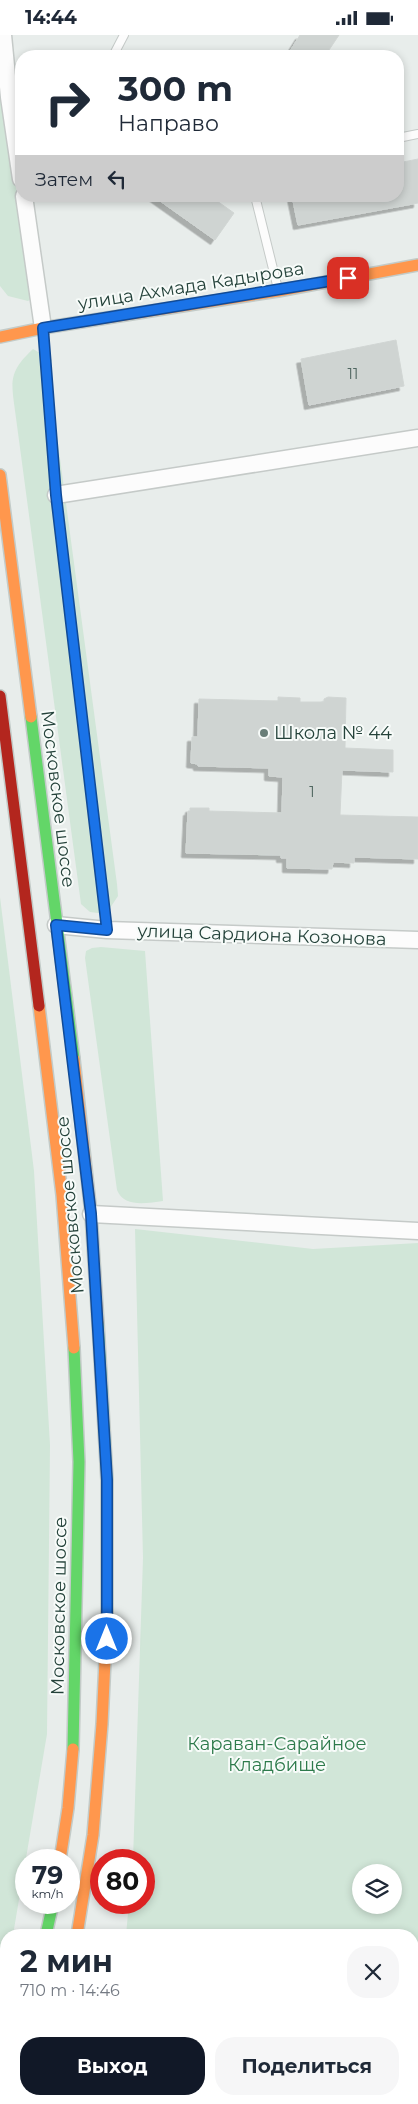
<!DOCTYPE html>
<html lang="ru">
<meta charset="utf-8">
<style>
:root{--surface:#fff;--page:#f6f6f7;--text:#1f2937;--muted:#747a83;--accent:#111827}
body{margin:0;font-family:Montserrat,sans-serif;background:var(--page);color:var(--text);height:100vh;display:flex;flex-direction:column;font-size:19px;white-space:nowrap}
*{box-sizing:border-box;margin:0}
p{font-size:16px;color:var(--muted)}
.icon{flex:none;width:28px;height:28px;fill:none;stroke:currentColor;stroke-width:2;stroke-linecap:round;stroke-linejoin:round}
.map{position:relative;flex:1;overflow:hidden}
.drawer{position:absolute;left:0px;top:1894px;width:419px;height:176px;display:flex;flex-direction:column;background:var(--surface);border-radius:20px 20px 0 0;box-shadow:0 2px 8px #0003}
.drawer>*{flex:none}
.guide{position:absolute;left:15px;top:15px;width:389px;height:152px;border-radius:20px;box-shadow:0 2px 8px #0003;background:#fff;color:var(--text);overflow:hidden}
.controls{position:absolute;left:352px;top:1829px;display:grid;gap:10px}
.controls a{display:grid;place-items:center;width:50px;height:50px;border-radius:50%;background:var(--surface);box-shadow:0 2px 8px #0003;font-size:25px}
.speed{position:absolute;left:15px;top:1814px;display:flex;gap:10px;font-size:25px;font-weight:700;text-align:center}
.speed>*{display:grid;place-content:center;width:65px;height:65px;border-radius:50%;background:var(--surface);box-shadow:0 2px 8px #0003;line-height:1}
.speed small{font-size:12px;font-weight:400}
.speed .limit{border:8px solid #d22;background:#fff;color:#111}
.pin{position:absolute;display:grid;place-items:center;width:42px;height:42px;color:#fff;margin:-21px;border-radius:10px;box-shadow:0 2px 8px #0006}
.me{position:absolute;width:55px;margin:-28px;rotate:0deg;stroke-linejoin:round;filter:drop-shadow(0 0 4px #0008)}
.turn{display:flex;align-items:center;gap:18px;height:105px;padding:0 20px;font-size:22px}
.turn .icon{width:65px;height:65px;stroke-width:2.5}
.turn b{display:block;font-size:35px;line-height:42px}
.then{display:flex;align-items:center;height:48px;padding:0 20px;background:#0003;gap:10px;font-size:19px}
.round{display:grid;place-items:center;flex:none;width:52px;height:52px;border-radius:20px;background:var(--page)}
.head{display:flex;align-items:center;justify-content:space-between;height:85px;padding:0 20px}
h1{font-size:30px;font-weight:700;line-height:38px}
.button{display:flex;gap:10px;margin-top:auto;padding:10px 20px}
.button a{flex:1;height:58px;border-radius:20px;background:var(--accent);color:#fff;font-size:20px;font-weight:700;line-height:58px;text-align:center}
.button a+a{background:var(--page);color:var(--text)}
.status{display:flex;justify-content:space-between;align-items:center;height:35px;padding:0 25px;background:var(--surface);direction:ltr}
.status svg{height:14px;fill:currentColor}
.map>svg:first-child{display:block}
.green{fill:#d1e6d8;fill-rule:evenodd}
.building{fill:#cfd4d2;stroke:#d1d6d4;filter:url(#shadow)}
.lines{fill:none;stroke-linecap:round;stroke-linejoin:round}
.lane-casing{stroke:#c5cac8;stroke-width:10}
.street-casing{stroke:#c5cac8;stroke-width:19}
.fast-casing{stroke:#c3cbc8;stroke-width:14}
.slow-casing{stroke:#c3cbc8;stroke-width:14}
.jam-casing{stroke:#c3cbc8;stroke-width:14}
.lane{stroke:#fcfcfc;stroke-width:8}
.street{stroke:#fcfcfc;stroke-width:16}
.fast{stroke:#63d668;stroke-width:11}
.slow{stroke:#ff974d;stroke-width:11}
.jam{stroke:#b3261e;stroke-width:11}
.route-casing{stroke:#114b97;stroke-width:12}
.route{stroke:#1a73e8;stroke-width:9}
.poi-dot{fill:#697e78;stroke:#f7fbf9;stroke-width:2}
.labels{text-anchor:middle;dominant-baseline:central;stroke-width:4;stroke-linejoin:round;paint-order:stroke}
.number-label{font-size:15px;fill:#506761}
.street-label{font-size:18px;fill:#24423a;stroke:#f7fbf9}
.poi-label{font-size:18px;fill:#24423a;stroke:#f7fbf9;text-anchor:start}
.park-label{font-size:18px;fill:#2d7a4b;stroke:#f7fbf9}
</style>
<div class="status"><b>14:44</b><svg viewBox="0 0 49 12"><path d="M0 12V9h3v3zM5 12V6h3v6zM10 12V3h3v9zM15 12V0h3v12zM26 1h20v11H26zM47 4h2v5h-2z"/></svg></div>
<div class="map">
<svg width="418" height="2069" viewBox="0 0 418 2069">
<defs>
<filter id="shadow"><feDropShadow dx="-4.5" dy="4.5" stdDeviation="0" flood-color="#0004"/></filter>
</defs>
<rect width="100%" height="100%" fill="#e8edeb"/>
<g class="green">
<path d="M0 0 21 125V161L34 261 28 266 8 261 0 251Z"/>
<path d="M33 314 52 325 48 334 117 849 118 861 106 879 90 877 81 869 16 383C12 349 6 339 33 314Z"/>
<path d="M0 862 34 1136 50 1410 47 1699 13 1900H6V1941L0 1978Z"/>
<path d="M101 912 145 916 163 1166C147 1168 124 1173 117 1155L85 923 86 916 92 913Z"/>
<path d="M135 1194 313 1214 418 1208V2069H111L112 2064H412V1900H126L129 1868H144V1825H133L143 1523ZM361 1838H394V1870H361Z"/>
</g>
<g class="building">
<path d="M300 0H339L325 21H287Z"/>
<path d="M418 124V168L298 190 292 161H398V128Z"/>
<path d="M153 161H210L234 178 215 205Z"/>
<path d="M396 305 404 351 309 370 301 324Z"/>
<path d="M278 662 300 663V667H324V664L328 662 346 663 345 713 393 715V737L342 735 340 780 418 782V824L354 822V828L333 827 332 834 287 833V823H281V820L186 818 188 776H190V773H209V776L282 778 283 742 269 741V733L198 731V729L191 728 192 702H198L199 664 278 666Z"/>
</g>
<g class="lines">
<defs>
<g id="lane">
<path d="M113 21 124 0"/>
<path d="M398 103 418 99"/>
<path d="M255 161 278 254"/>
<path d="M43 295 56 460 107 895"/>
</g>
<g id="street">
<path d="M3 0 9 62 21 144"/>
<path d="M24 161 43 293"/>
<path d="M56 460 418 403"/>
<path d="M56 890 107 895 418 905"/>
<path d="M91 1179 418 1196"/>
</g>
<g id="fast">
<path d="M31 682 74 1024"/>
<path d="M98 1288 107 1445V1583"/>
<path d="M73 1714 79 1427 74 1313"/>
<path d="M46 1900 53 1868"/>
<path d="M45 2069 46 2064"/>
</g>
<g id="slow">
<path d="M0 302 43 293 278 256 418 230"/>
<path d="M0 440 31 682"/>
<path d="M39 971 62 1160 74 1313"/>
<path d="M74 1024 91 1179 98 1288"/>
<path d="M60 1825 68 1773 73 1714"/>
<path d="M77 1900 93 1800 102 1689 107 1583"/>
<path d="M13 2069 14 2064"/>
</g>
<path id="jam" d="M0 661 39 971"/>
</defs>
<use href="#lane" class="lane-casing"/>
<use href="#street" class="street-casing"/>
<use href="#fast" class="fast-casing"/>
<use href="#slow" class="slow-casing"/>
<use href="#jam" class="jam-casing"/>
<use href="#lane" class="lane"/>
<use href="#street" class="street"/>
<use href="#fast" class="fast"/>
<use href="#slow" class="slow"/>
<use href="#jam" class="jam"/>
</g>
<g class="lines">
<defs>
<path id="route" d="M107 1604V1445L91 1179 56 890 107 895 56 460 43 293 348 243"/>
</defs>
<use href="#route" class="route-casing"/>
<use href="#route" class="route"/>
</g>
<circle class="poi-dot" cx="264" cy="698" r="5"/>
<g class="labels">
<g class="number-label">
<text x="353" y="338">11</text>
<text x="312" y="756">1</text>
</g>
<g class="street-label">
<text transform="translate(191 251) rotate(-9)">улица Ахмада Кадырова</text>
<text transform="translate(58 764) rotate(83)">Московское шоссе</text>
<text transform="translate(262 900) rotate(2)">улица Сардиона Козонова</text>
<text transform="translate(70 1170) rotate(-95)">Московское шоссе</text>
<text transform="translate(59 1571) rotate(-89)">Московское шоссе</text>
</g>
<g class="poi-label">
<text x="274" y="698">Школа № 44</text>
</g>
<g class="park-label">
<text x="277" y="1709">Караван-Сарайное<tspan x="277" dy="21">Кладбище</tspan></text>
</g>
</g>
</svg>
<div class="controls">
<a><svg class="icon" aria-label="layers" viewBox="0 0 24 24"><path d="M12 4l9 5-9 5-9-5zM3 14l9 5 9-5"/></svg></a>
</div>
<div class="speed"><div>79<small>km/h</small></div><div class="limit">80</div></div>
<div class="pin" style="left:348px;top:243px;background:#d93025"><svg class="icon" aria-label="arrive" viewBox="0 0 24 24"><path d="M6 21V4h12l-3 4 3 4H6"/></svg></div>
<svg class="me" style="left:107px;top:1604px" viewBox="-20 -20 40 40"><circle r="17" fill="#1a73e8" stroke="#fff" stroke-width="3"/><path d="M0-11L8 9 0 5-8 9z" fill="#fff"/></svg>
<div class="guide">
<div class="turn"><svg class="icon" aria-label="right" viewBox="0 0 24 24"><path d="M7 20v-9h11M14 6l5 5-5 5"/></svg><div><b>300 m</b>Направо</div></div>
<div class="then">Затем<svg class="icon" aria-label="left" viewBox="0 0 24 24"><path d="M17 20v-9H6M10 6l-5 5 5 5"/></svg></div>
</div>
<section class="drawer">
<div class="head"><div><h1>2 мин</h1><p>710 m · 14:46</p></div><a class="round"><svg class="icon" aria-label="close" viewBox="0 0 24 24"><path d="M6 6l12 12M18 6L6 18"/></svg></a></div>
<div class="button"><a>Выход</a><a>Поделиться</a></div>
</section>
</div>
